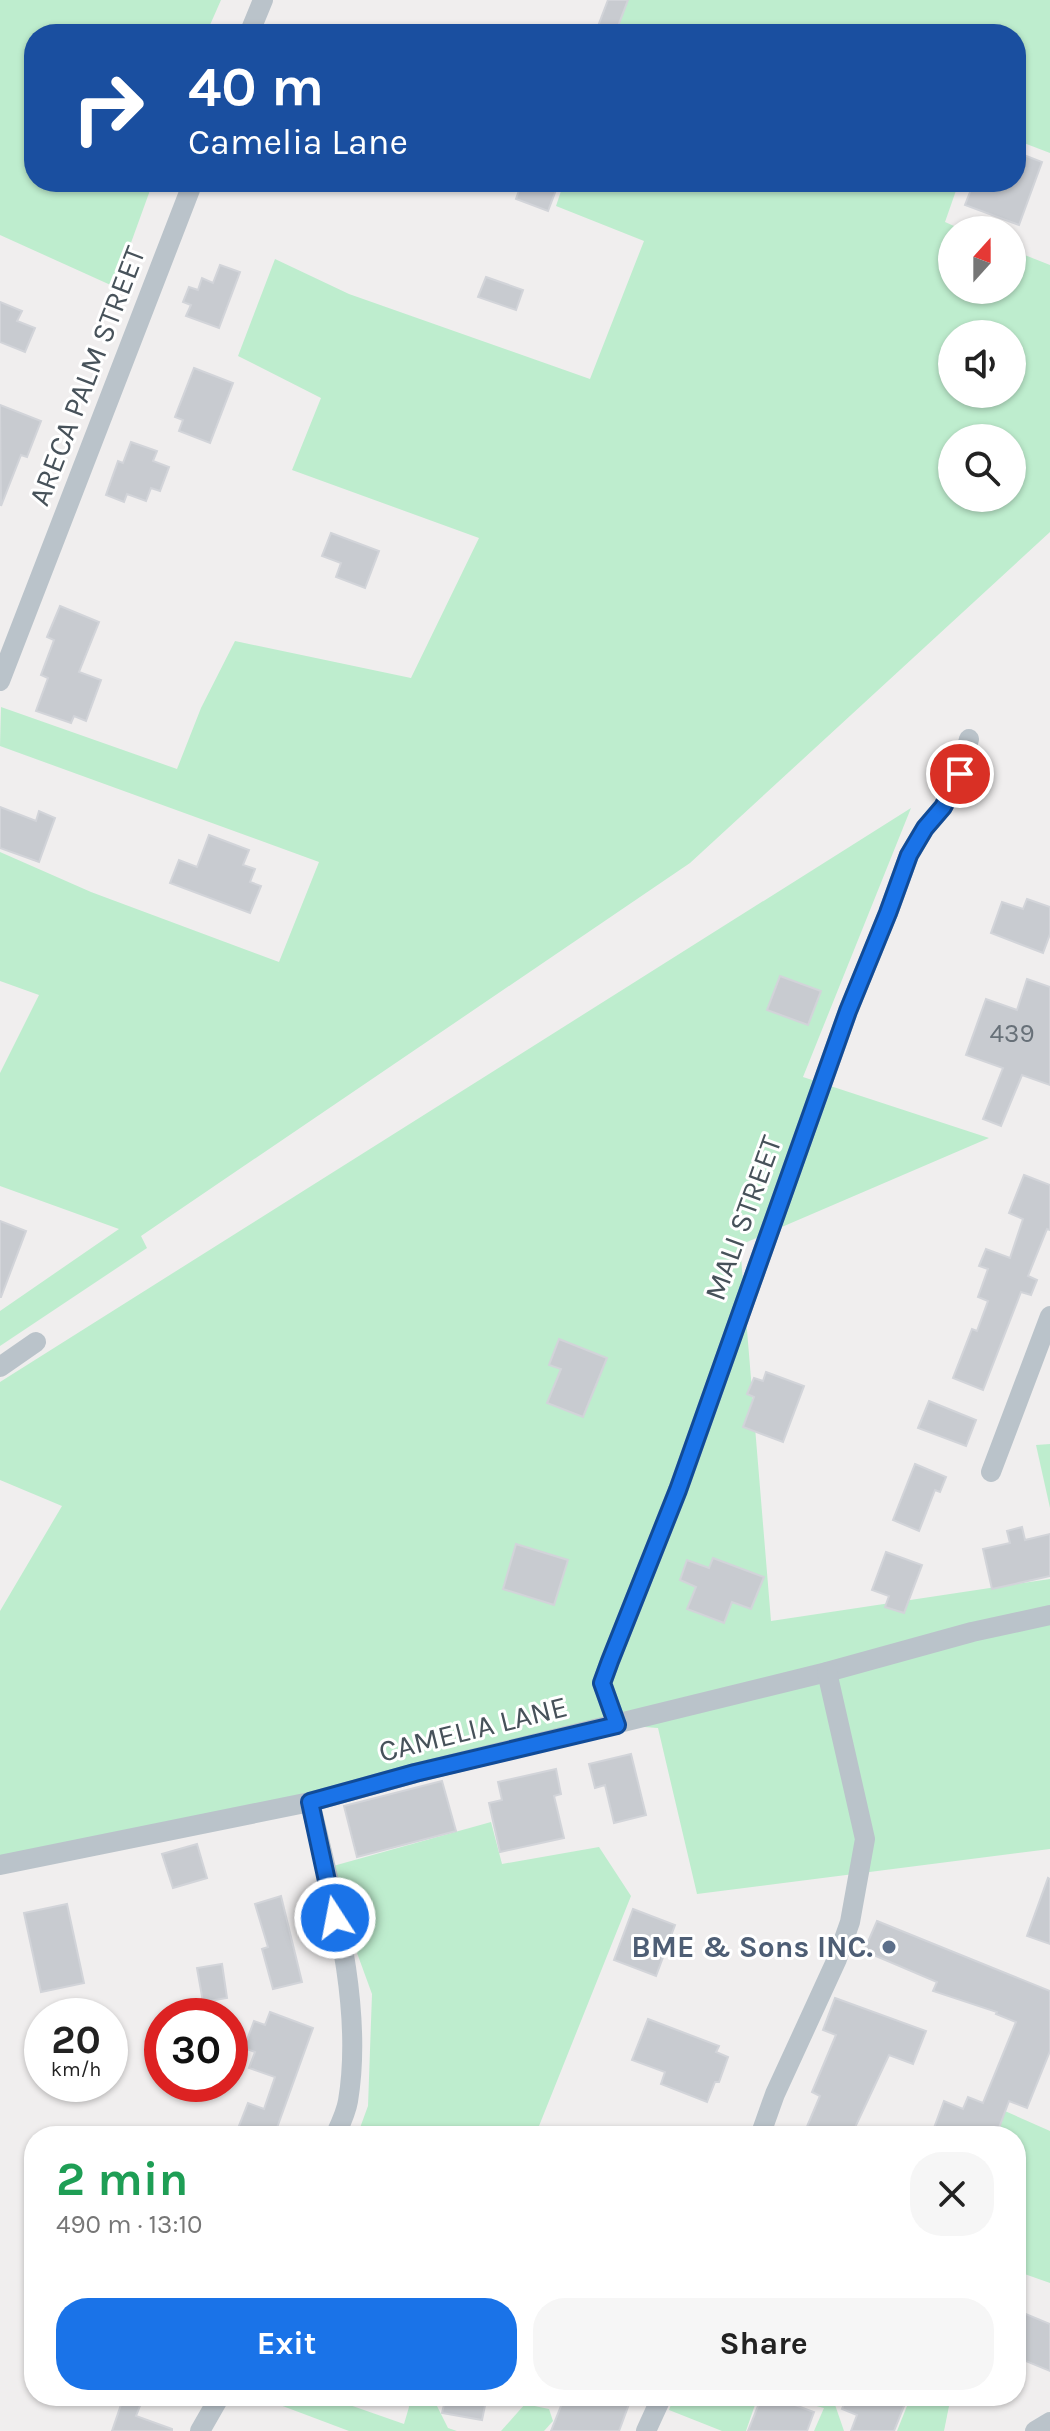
<!DOCTYPE html>
<meta charset="utf-8">
<style>
:root{--surface:#fff;--page:#f6f6f6;--text:#222;--muted:#767676;--accent:#1a73e8}
body{margin:0;font-family:Karla,sans-serif;background:var(--page);color:var(--text);height:100vh;display:flex;flex-direction:column;font-size:30px;white-space:nowrap}
*{box-sizing:border-box;margin:0}
p{font-size:26px;color:var(--muted)}
.icon{flex:none;width:44px;height:44px;fill:none;stroke:currentColor;stroke-width:2;stroke-linecap:round;stroke-linejoin:round}
.map{position:relative;flex:1;overflow:hidden}
.sheet{position:absolute;left:24px;top:2126px;width:1002px;height:280px;display:flex;flex-direction:column;background:var(--surface);border-radius:32px;box-shadow:0 2px 6px #0004}
.sheet>*{flex:none}
.top-card{position:absolute;left:24px;top:24px;width:1002px;height:168px;border-radius:32px;box-shadow:0 2px 6px #0004;background:#1a4fa0;color:#fff;overflow:hidden}
.needle{width:52px;rotate:21deg}
.tools{position:absolute;left:938px;top:216px;display:grid;gap:16px}
.tools a{display:grid;place-items:center;width:88px;height:88px;border-radius:50%;background:var(--surface);box-shadow:0 2px 6px #0004;font-size:40px}
.speed{position:absolute;left:24px;top:1998px;display:flex;gap:16px;font-size:40px;font-weight:700;text-align:center}
.speed>*{display:grid;place-content:center;width:104px;height:104px;border-radius:50%;background:var(--surface);box-shadow:0 2px 6px #0004;line-height:1}
.speed small{font-size:20px;font-weight:400}
.speed .limit{border:12px solid #d22;background:#fff;color:#111}
.pin{position:absolute;display:grid;place-items:center;width:68px;height:68px;color:#fff;margin:-34px;border:4px solid #fff;border-radius:50%;box-shadow:0 2px 8px #0007}
.me{position:absolute;width:88px;margin:-44px;rotate:349deg;stroke-linejoin:round;filter:drop-shadow(0 0 6px #0008)}
.turn{display:flex;align-items:center;gap:28px;height:168px;padding:0 32px;font-size:36px}
.turn .icon{width:104px;height:104px;stroke-width:2.5}
.turn b{display:block;font-size:56px;line-height:68px}
.round{display:grid;place-items:center;flex:none;width:84px;height:84px;border-radius:32px;background:var(--page)}
.summary{display:flex;align-items:center;justify-content:space-between;height:136px;padding:0 32px}
h1{font-size:48px;font-weight:700;line-height:60px;color:#1e9e55}
.button{display:flex;gap:16px;margin-top:auto;padding:16px 32px}
.button a{flex:1;height:92px;border-radius:32px;background:var(--accent);color:#fff;font-size:32px;font-weight:700;line-height:92px;text-align:center}
.button a+a{background:var(--page);color:var(--text)}
.map>svg:first-child{display:block}
.green{fill:#beedce;fill-rule:evenodd}
.building{fill:#c8cbd0;stroke:#d2d4d9;stroke-width:2}
.lines{fill:none;stroke-linecap:round;stroke-linejoin:round}
.street{stroke:#bac3ca;stroke-width:20}
.route-casing{stroke:#114b97;stroke-width:20}
.route{stroke:#1a73e8;stroke-width:14}
.service-dot{fill:#5c6f8a;stroke:#fff;stroke-width:3}
.labels{text-anchor:middle;dominant-baseline:central;stroke-width:6;stroke-linejoin:round;paint-order:stroke}
.number-label{font-size:26px;fill:#677078}
.street-label{font-size:30px;fill:#47525a;stroke:#fff}
.service-label{font-size:30px;font-weight:bold;fill:#4e5e75;stroke:#fff;text-anchor:end}
</style>
<div class="map">
<svg width="1050" height="2431" viewBox="0 0 1050 2431">
<rect width="100%" height="100%" fill="#f0eeee"/>
<g class="green">
<path d="M0 0H221L206 34H34V182H153L115 287 0 235Z"/>
<path d="M628 0H1050V153L1016 140V34H615Z"/>
<path d="M564 182H959L945 222 963 230H952V290H1012V250L1050 265V532L690 863 141 1236 147 1248 0 1346V1311L119 1229 0 1186V1073L39 995 0 981V852L91 892 279 962 319 862 0 746 1 707 177 769 201 708 235 641 411 678 479 538 292 470 321 398 238 356 275 259 349 294 590 379 644 241 556 206ZM952 334H1012V394H952ZM952 438H1012V498H952Z"/>
<path d="M911 808 803 1077 989 1138 740 1245 771 1621 1050 1579V1849L697 1894 658 1728 617 1725 0 1865V1611L62 1506 0 1480V1382Z"/>
<path d="M1050 1444V1508L1036 1445Z"/>
<path d="M491 1822 502 1864 599 1847 631 1896 535 2136H357L368 2106 372 1994 326 1868Z"/>
<path d="M1005 2111 1050 2131V2283L1016 2271V2136H996Z"/>
<path d="M256 2396H324L404 2424 409 2407 407 2396H432L448 2428 457 2431H349Z"/>
<path d="M674 2396H758L746 2431H722L669 2410Z"/>
<path d="M779 2396H832L844 2431H814L824 2408Z"/>
<path d="M911 2396H951L944 2431H897Z"/>
<path d="M525 2404 549 2409 553 2421 544 2431H501Z"/>
</g>
<g class="building">
<path d="M608 0H628L615 34H595Z"/>
<path d="M1016 152 1042 162 1019 225 965 205 974 182H1016Z"/>
<path d="M522 182H559L548 211 516 199Z"/>
<path d="M220 265 240 272 219 328 186 316 191 305 183 302 189 287 198 290 202 278 213 283Z"/>
<path d="M486 277 523 290 516 310 478 297Z"/>
<path d="M0 302 22 311 17 321 35 328 25 352 0 342Z"/>
<path d="M194 368 233 383 210 443 179 431 183 420 175 417Z"/>
<path d="M0 405 41 421 27 457 21 455 1 506Z"/>
<path d="M131 442 157 451 153 461 169 467 160 491 151 488 146 501 127 494 124 502 106 495 118 461 123 463Z"/>
<path d="M331 533 379 551 365 588 336 577 341 563 322 556Z"/>
<path d="M60 606 99 622 79 672 101 680 86 721 74 716 71 723 36 711 48 678 41 675 54 640 47 637Z"/>
<path d="M0 807 36 821 39 811 55 818 39 862 0 848Z"/>
<path d="M209 835 249 850 243 865 255 869 250 882 261 886 250 913 170 883 179 860 197 867Z"/>
<path d="M1027 899 1050 907V934L1043 953 991 933 1002 902 1023 909Z"/>
<path d="M780 976 821 991 808 1025 767 1010Z"/>
<path d="M1027 979 1050 987V1085L1022 1075 1001 1126 983 1119 1003 1068 966 1055 986 999 1017 1010Z"/>
<path d="M1024 1175 1050 1185V1230L1047 1229 1028 1276 1037 1280 1031 1295 1021 1292 983 1390 953 1378 972 1329 977 1331 988 1301 978 1297 988 1269 979 1266 986 1249 1010 1258 1023 1219 1009 1213Z"/>
<path d="M0 1221 26 1231 1 1297H0Z"/>
<path d="M559 1339 607 1358 583 1417 547 1403 561 1369 549 1365Z"/>
<path d="M766 1372 804 1386 783 1442 743 1427 754 1397 747 1394 754 1378 763 1381Z"/>
<path d="M929 1401 976 1420 966 1446 918 1428Z"/>
<path d="M915 1464 946 1477 940 1492 935 1490 919 1531 893 1520Z"/>
<path d="M1022 1527 1025 1540 1050 1534V1576L992 1589 983 1549 1010 1543 1007 1531Z"/>
<path d="M516 1544 568 1560 554 1605 503 1589Z"/>
<path d="M886 1552 922 1565 904 1613 885 1607 889 1596 872 1590Z"/>
<path d="M713 1558 764 1577 751 1609 732 1602 724 1623 687 1609 696 1587 680 1580 687 1560 709 1568Z"/>
<path d="M631 1754 646 1815 614 1823 605 1785 595 1788 589 1764Z"/>
<path d="M556 1769 561 1794 554 1796 564 1838 500 1852 489 1803 502 1800 498 1782Z"/>
<path d="M442 1781 456 1831 357 1857 344 1806Z"/>
<path d="M197 1844 207 1878 173 1888 162 1854Z"/>
<path d="M1048 1878 1050 1879V1944L1027 1936Z"/>
<path d="M281 1896 302 1982 273 1989 262 1949 268 1947 255 1904Z"/>
<path d="M67 1904 84 1983 41 1992 24 1913Z"/>
<path d="M633 1909 675 1925 656 1976 614 1960Z"/>
<path d="M877 1921 1050 1991V2051L1027 2108 1009 2101 996 2136H931L944 2101 963 2109 968 2097 983 2103 1016 2022 996 2014 997 2012 933 1991 937 1982 864 1951Z"/>
<path d="M222 1964 227 1998 203 2002 197 1968Z"/>
<path d="M835 1998 926 2031 913 2064 889 2055 851 2136H803L820 2096 812 2092 836 2035 823 2030Z"/>
<path d="M270 2012 313 2028 274 2136H235L248 2103 264 2109 275 2077 249 2068 255 2052 244 2048 254 2021 265 2025Z"/>
<path d="M648 2019 719 2046 716 2052 728 2057 719 2082H715L707 2102 661 2084 665 2072 632 2060Z"/>
<path d="M1016 2310 1050 2324V2371L1016 2357Z"/>
<path d="M124 2396H144L136 2416 172 2429V2431H112Z"/>
<path d="M446 2396H487L482 2420 442 2413Z"/>
<path d="M565 2396H632L619 2431H551Z"/>
<path d="M762 2396H771L814 2412 807 2431H748Z"/>
<path d="M847 2396H908L894 2431H851L857 2415 842 2409Z"/>
</g>
<g class="lines">
<g class="street">
<path d="M249 34 263 0"/>
<path d="M0 681 193 182"/>
<path d="M0 1367 36 1342"/>
<path d="M991 1472 1050 1316"/>
<path d="M617 1725 602 1683 610 1661 678 1490 848 1011 888 913 909 855 925 828 943 807 960 774 969 739"/>
<path d="M310 1802C332 1895 364 2005 348 2101 346 2113 340 2125 335 2136"/>
<path d="M0 1865 310 1802 415 1773 827 1672 972 1632 1050 1615"/>
<path d="M760 2136 775 2094 837 1959 850 1922 865 1839 827 1672"/>
<path d="M200 2431 220 2396"/>
<path d="M646 2431 662 2396"/>
<path d="M1035 2431 1050 2422"/>
</g>
</g>
<g class="lines">
<defs>
<path id="route" d="M335 1918 310 1802 415 1773 617 1725 602 1683 610 1661 678 1490 848 1011 888 913 909 855 925 828 943 807 960 774"/>
</defs>
<use href="#route" class="route-casing"/>
<use href="#route" class="route"/>
</g>
<circle class="service-dot" cx="889" cy="1947" r="8"/>
<g class="labels">
<g class="number-label">
<text x="1012" y="1033">439</text>
</g>
<g class="street-label">
<text transform="translate(87 376) rotate(-69)">ARECA PALM STREET</text>
<text transform="translate(743 1218) rotate(-70)">MALI STREET</text>
<text transform="translate(473 1729) rotate(-14)">CAMELIA LANE</text>
</g>
<g class="service-label">
<text x="873" y="1947">BME &amp; Sons INC.</text>
</g>
</g>
</svg>
<div class="tools">
<a><svg class="needle" viewBox="-14 -14 28 28"><path d="M0-13l5 13h-10z" fill="#e53935"/><path d="M0 13l5-13h-10z" fill="#767676"/></svg></a>
<a><svg class="icon" aria-label="sound" viewBox="0 0 24 24"><path d="M4 9h4l5-4v14l-5-4H4zM17 9q2 3 0 6"/></svg></a>
<a><svg class="icon" aria-label="search" viewBox="0 0 24 24"><circle cx="10" cy="10" r="6"/><path d="M15 15l6 6"/></svg></a>
</div>
<div class="speed"><div>20<small>km/h</small></div><div class="limit">30</div></div>
<div class="pin" style="left:960px;top:774px;background:#d93025"><svg class="icon" aria-label="arrive" viewBox="0 0 24 24"><path d="M6 21V4h12l-3 4 3 4H6"/></svg></div>
<svg class="me" style="left:335px;top:1918px" viewBox="-20 -20 40 40"><circle r="17" fill="#1a73e8" stroke="#fff" stroke-width="3"/><path d="M0-11L8 9 0 5-8 9z" fill="#fff"/></svg>
<div class="top-card">
<div class="turn"><svg class="icon" aria-label="right" viewBox="0 0 24 24"><path d="M7 20v-9h11M14 6l5 5-5 5"/></svg><div><b>40 m</b>Camelia Lane</div></div>
</div>
<section class="sheet">
<div class="summary"><div><h1>2 min</h1><p>490 m · 13:10</p></div><a class="round"><svg class="icon" aria-label="close" viewBox="0 0 24 24"><path d="M6 6l12 12M18 6L6 18"/></svg></a></div>
<div class="button"><a>Exit</a><a>Share</a></div>
</section>
</div>
